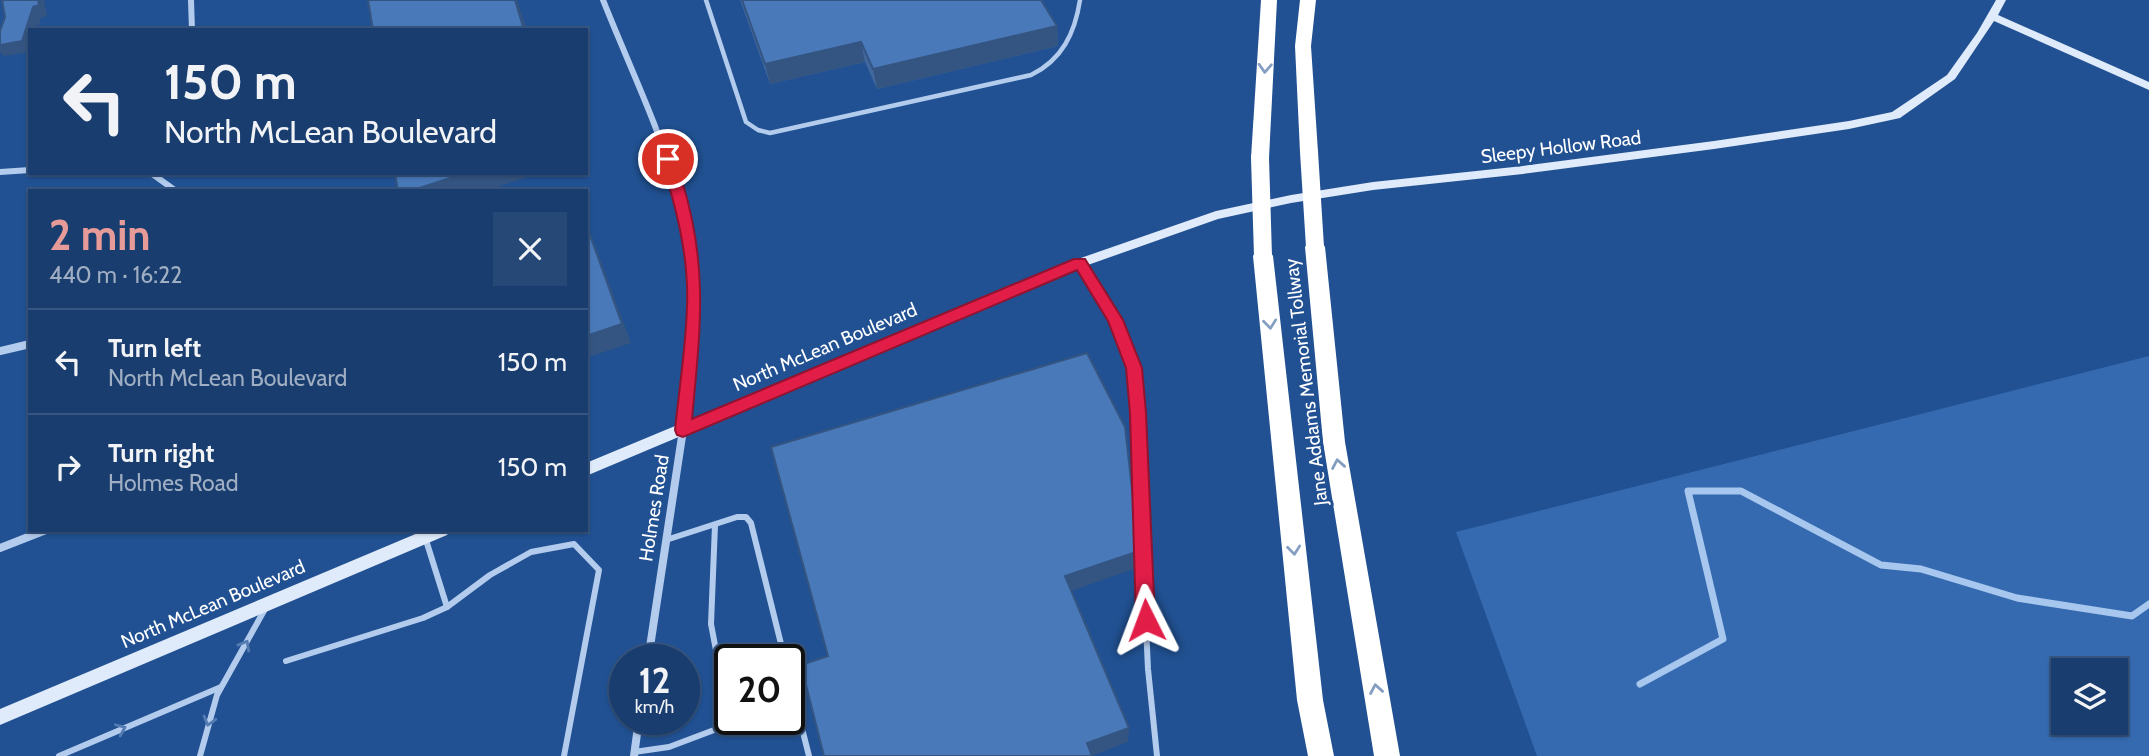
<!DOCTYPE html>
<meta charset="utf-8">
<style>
:root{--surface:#193d6e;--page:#264876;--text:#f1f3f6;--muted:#9faec2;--line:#375681;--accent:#e69b98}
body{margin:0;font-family:Cabin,sans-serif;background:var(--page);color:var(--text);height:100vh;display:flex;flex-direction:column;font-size:26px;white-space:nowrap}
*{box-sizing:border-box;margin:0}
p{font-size:23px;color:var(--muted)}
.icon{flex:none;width:38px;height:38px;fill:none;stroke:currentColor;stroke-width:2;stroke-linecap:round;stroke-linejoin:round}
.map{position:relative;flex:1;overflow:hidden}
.panel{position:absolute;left:28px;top:189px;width:560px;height:343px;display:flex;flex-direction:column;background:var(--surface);border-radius:0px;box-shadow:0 2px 5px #0004,0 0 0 2px var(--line)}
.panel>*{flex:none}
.guide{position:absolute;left:28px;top:28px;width:560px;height:147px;border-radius:0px;box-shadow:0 2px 5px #0004,0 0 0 2px var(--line);background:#193d6e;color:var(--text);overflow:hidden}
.fabs{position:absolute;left:2051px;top:658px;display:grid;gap:14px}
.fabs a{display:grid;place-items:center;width:77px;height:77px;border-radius:0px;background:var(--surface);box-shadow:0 2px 5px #0004,0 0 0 2px var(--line);font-size:35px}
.speed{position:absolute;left:609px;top:644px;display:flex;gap:14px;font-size:35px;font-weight:700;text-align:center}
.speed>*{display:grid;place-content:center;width:91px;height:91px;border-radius:50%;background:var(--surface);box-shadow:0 2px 5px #0004,0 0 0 2px var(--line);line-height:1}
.speed small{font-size:18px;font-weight:400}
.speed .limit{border:4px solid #111;border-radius:10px;background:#fff;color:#111}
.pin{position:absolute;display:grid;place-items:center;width:60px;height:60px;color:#fff;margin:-30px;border:4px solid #fff;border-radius:50%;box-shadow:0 2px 7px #0007}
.me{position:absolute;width:77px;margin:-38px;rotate:357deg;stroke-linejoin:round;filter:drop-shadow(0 0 5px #0008)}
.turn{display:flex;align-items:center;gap:24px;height:147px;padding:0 21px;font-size:32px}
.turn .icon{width:91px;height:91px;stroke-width:2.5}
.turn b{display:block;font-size:49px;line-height:60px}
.round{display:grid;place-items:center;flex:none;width:74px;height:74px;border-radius:0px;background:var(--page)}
.summary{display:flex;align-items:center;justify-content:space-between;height:119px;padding:0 21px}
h1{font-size:42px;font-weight:700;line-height:52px;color:var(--accent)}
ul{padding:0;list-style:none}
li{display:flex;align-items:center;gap:21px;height:105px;padding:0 21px;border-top:2px solid var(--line)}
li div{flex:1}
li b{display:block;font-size:26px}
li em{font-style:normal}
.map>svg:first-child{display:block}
.green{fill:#356ab0;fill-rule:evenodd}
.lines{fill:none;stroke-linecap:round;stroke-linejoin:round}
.stream{stroke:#a7c7ee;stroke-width:7}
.lane-far1{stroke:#b3cced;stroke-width:4.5}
.lane{stroke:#b3cced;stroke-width:6}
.street-far1{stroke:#b3cced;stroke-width:6}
.street{stroke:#b3cced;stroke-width:8}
.secondary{fill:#dfeafa;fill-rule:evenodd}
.highway{fill:#fff;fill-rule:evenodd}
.highway-bridge{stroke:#fff;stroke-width:18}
.wall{fill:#40689f}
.shaded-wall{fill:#345582}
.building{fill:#4a79b9;stroke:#345582;stroke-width:2}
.oneway{stroke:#859fc3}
.oneway2{stroke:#547cb2}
.route{fill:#e11d48;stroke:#92132f;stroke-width:2}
.labels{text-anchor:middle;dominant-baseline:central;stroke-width:6;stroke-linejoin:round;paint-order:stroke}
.street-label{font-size:19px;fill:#fff;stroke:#215192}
</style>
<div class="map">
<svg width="2149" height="756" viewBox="0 0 2149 756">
<rect width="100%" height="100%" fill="#215192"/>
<path class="green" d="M2149 356V756H1537L1456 532ZM2063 670H2116V723H2063Z"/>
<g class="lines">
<path class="stream" d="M1640 684 1723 639 1688 491H1741L1881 565 1921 569 2017 598 2132 616 2149 604"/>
<g class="lane-far1">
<path d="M706 0 746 122 758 130 770 133 1031 75C1062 60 1075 33 1080 0"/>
<path d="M1080 263 1119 331"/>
</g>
<g class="lane">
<path d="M1119 329 1134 368 1148 669 1157 756"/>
<path d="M666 540 737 517H746L751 523 785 660"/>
<path d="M447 607 490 575 531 552 574 544 599 570 564 756"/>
<path d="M286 661 423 618 447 607 425 537"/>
<path d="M789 677 809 756"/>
<path d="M730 724 743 719"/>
<path d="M634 752 669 747 730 724 711 624 715 525"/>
<path d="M59 756 221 687"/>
<path d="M200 756 217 695 265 609"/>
</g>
<g class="street-far1">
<path d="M191 0 192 30"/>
<path d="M603 0C645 106 704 214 693 331"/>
<path d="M0 172 30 170"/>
<path d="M151 173 176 191"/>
</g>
<g class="street">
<path d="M0 351 30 344"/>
<path d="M0 548 46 530"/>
<path d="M648 660 683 430 693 329"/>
<path d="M634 756 639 719"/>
</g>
<g class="secondary">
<path d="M1996 0H2006L1998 15 2149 82V90L1994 21 1955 79 1900 118 1849 129 1714 149 1523 174 1373 190 1291 203 1218 219 1085 266 586 476V463L1075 260 1216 211 1291 195 1373 182 1523 166 1714 141 1849 121 1892 112 1947 75 1977 33Z"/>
<path d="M425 530H450L447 535 0 725V709Z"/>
</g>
<g class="highway">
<path d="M1261 0H1277L1269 158 1260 164 1251 158Z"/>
<path d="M1300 0H1316L1311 46 1318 152 1309 158 1300 152 1295 46Z"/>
<path d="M1315 240 1322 242 1325 247 1345 442 1400 756H1374L1323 442 1305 247 1308 242Z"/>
<path d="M1263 249 1270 251 1273 256 1323 700 1334 756H1308L1297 700 1253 256 1256 251Z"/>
</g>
<g class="highway-bridge">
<path d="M1309 152 1315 247"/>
<path d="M1260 158 1263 256"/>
</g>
</g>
<path class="wall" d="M740 0H1041L1057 26 1058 46 877 89 865 62 770 84Z"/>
<g class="shaded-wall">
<path d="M38 0H44L47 16 41 18 37 30H30V52L4 56 0 52V45Z"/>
<path d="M515 0H517L527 30H524Z"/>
<path d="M1057 26 1058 46 877 89 873 69Z"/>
<path d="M861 42 865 62 770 84 765 64Z"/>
<path d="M466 173H540L485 191H410Z"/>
<path d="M586 221 631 343 586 358Z"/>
<path d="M1139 551 1137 568 1065 593V576Z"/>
<path d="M1129 728 1128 742 1091 756 1087 743Z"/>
</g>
<g class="building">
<path d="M2 0H38L39 5 33 7 22 41 0 45V31L5 17Z"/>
<path d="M368 0H515L524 30H373Z"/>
<path d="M742 0H1041L1057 26 873 69 861 42 765 64Z"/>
<path d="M395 173H466L410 191H398Z"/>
<path d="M586 224 622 324 586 336Z"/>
<path d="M1087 353 1125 427 1139 551 1065 576 1129 728 1087 743 1092 756H824L801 665 828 656 771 447Z"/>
</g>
<defs><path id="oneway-chevron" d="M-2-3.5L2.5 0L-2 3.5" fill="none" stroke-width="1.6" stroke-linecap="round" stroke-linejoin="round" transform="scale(1.75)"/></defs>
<g class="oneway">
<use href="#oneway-chevron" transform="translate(1265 68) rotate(93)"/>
<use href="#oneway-chevron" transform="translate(1270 324) rotate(84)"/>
<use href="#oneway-chevron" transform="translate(1338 464) rotate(-100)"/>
<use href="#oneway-chevron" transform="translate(1294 550) rotate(84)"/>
<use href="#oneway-chevron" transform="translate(1376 689) rotate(-100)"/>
</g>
<g class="oneway2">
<use href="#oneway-chevron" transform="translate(245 645) rotate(-61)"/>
<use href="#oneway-chevron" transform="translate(209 721) rotate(106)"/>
<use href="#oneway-chevron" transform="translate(121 729) rotate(-23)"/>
</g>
<path class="route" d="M668 154C678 157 679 172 682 181 709 267 700 332 692 419L1074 259H1085L1123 320 1142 368 1146 413 1155 620 1152 626 1146 629 1139 626 1136 620 1130 413 1126 368 1108 321 1077 270 683 437 677 435 675 430C679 389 686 347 687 306 689 256 676 207 661 159Z"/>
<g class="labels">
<g class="street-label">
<text transform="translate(1561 147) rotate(-7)">Sleepy Hollow Road</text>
<text transform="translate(825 347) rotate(-23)">North McLean Boulevard</text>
<text transform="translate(1306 382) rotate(-97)">Jane Addams Memorial Tollway</text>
<text transform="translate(654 508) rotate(-81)">Holmes Road</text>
<text transform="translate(213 604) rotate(-23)">North McLean Boulevard</text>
</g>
</g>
</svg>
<div class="fabs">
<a><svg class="icon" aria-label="layers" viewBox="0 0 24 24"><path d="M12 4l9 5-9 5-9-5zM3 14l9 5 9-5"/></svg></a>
</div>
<div class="speed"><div>12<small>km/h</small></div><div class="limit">20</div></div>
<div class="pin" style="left:668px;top:159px;background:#d93025"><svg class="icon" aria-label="arrive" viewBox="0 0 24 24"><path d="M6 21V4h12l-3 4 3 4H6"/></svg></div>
<svg class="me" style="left:1146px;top:620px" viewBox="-20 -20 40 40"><path d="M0-17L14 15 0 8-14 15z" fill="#e11d48" stroke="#fff" stroke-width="4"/></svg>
<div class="guide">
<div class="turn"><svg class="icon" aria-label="left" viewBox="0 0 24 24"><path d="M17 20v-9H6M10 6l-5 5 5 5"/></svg><div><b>150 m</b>North McLean Boulevard</div></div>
</div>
<section class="panel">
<div class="summary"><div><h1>2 min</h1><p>440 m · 16:22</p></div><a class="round"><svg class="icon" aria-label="close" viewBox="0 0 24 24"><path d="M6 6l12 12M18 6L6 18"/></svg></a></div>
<ul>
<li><svg class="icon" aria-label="left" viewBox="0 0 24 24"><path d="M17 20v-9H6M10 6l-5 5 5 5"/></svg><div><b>Turn left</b><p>North McLean Boulevard</p></div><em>150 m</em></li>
<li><svg class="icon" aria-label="right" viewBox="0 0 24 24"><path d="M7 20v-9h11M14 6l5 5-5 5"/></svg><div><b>Turn right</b><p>Holmes Road</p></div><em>150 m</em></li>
</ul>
</section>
</div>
